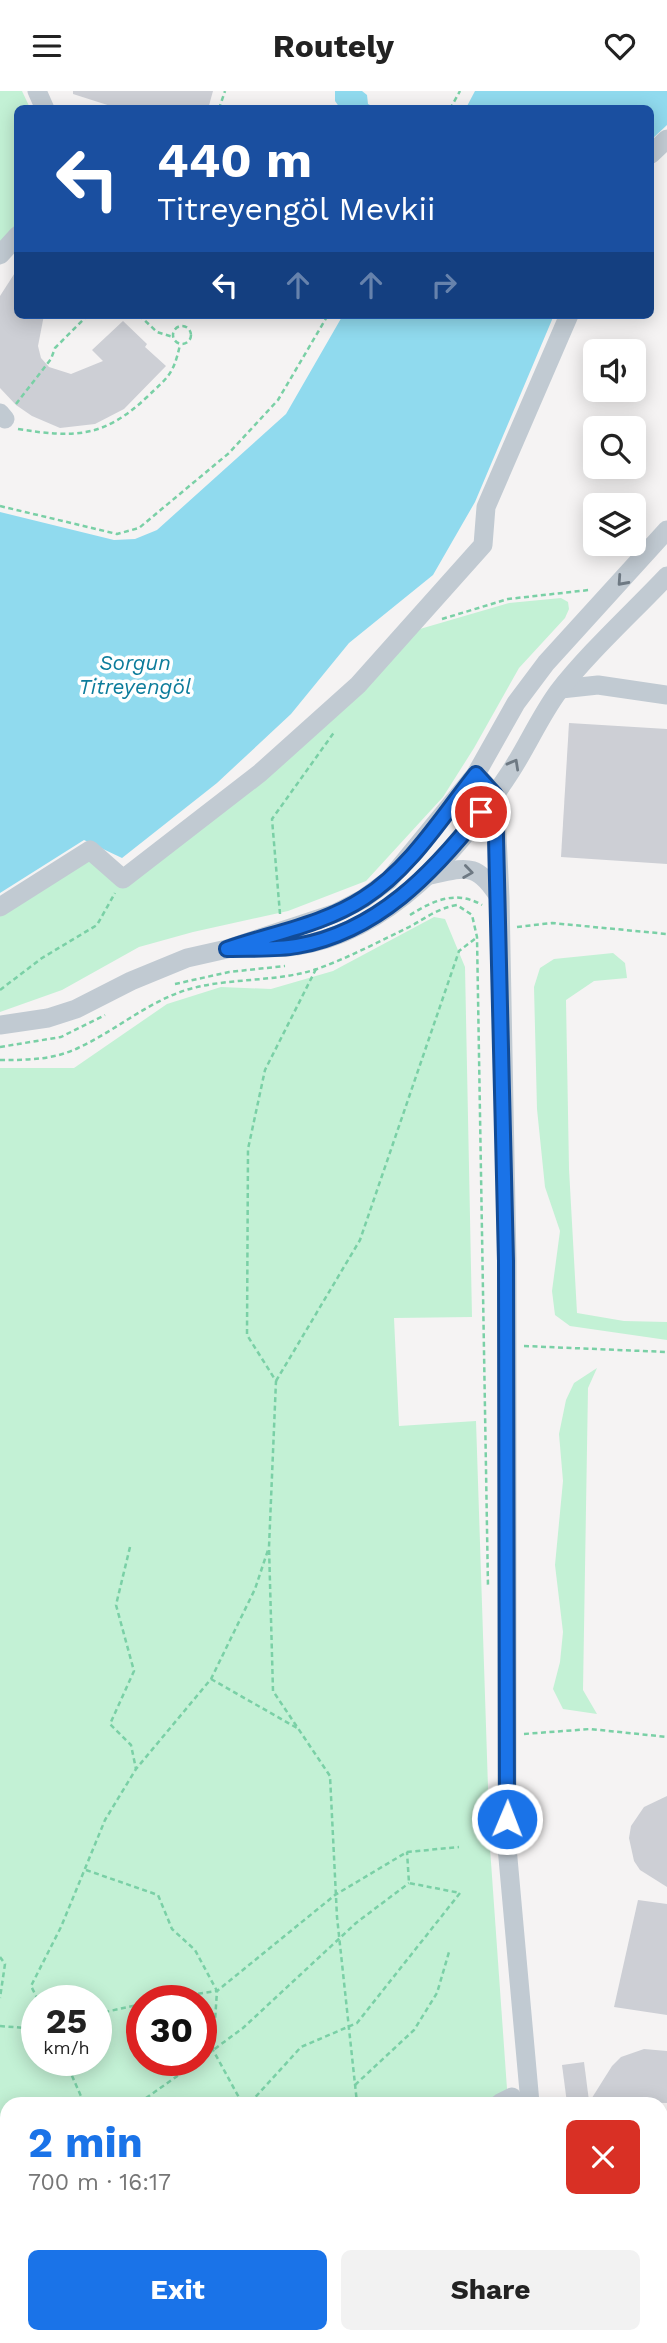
<!DOCTYPE html>
<meta charset="utf-8">
<style>
:root{--surface:#fff;--page:#f2f2f2;--text:#222;--muted:#767676;--accent:#1a73e8}
body{margin:0;font-family:"Work Sans",sans-serif;background:var(--page);color:var(--text);height:100vh;display:flex;flex-direction:column;font-size:26px;white-space:nowrap}
*{box-sizing:border-box;margin:0}
p{font-size:23px;color:var(--muted)}
.icon{flex:none;width:38px;height:38px;fill:none;stroke:currentColor;stroke-width:2;stroke-linecap:round;stroke-linejoin:round}
.map{position:relative;flex:1;overflow:hidden}
.drawer{position:absolute;left:0px;top:2006px;width:668px;height:247px;display:flex;flex-direction:column;background:var(--surface);border-radius:21px 21px 0 0;box-shadow:0 4px 18px #0003}
.drawer>*{flex:none}
.top-card{position:absolute;left:14px;top:14px;width:640px;height:214px;border-radius:10px;box-shadow:0 4px 18px #0003;background:#1a4fa0;color:#fff;overflow:hidden}
.buttons{position:absolute;left:583px;top:248px;display:grid;gap:14px}
.buttons a{display:grid;place-items:center;width:63px;height:63px;border-radius:10px;background:var(--surface);box-shadow:0 4px 18px #0003;font-size:35px}
.speed{position:absolute;left:21px;top:1894px;display:flex;gap:14px;font-size:35px;font-weight:700;text-align:center}
.speed>*{display:grid;place-content:center;width:91px;height:91px;border-radius:50%;background:var(--surface);box-shadow:0 4px 18px #0003;line-height:1}
.speed small{font-size:18px;font-weight:400}
.speed .limit{border:10px solid #d22;background:#fff;color:#111}
.pin{position:absolute;display:grid;place-items:center;width:60px;height:60px;color:#fff;margin:-30px;border:4px solid #fff;border-radius:50%;box-shadow:0 2px 7px #0007}
.me{position:absolute;width:77px;margin:-38px;rotate:1deg;stroke-linejoin:round;filter:drop-shadow(0 0 5px #0008)}
.turn{display:flex;align-items:center;gap:24px;height:147px;padding:0 28px;font-size:32px}
.turn .icon{width:91px;height:91px;stroke-width:2.5}
.turn b{display:block;font-size:49px;line-height:60px}
.lanes{display:flex;align-items:center;height:66px;padding:0 28px;background:#0003;justify-content:center;gap:35px;direction:ltr}
.lanes .off{opacity:.35}
.round{display:grid;place-items:center;flex:none;width:74px;height:74px;border-radius:10px;background:var(--page)}
.headline{display:flex;align-items:center;justify-content:space-between;height:119px;padding:0 28px}
h1{font-size:42px;font-weight:700;line-height:52px;color:var(--accent)}
.primary-button{display:flex;gap:14px;margin-top:auto;padding:14px 28px}
.primary-button a{flex:1;height:80px;border-radius:10px;background:var(--accent);color:#fff;font-size:28px;font-weight:700;line-height:80px;text-align:center}
.primary-button a+a{background:var(--page);color:var(--text)}
header{display:flex;justify-content:space-between;align-items:center;height:91px;padding:0 28px;background:var(--surface);font-size:32px;font-weight:700}
.map>svg:first-child{display:block}
.green{fill:#c3f1d5;fill-rule:evenodd}
.water{fill:#90daee}
.building{fill:#cdcfd5}
.lines{fill:none;stroke-linecap:round;stroke-linejoin:round}
.path{stroke:#7ad0a6;stroke-width:2.5;stroke-dasharray:5 3.5;stroke-linecap:butt}
.minor{stroke:#c1cad2;stroke-width:19}
.oneway{stroke:#6e7983}
.route-casing{stroke:#114b97;stroke-width:18}
.route{stroke:#1a73e8;stroke-width:12}
.labels{text-anchor:middle;dominant-baseline:central;stroke-width:7;stroke-linejoin:round;paint-order:stroke}
.water-label{font-size:21px;font-style:italic;fill:#0c7c9b;stroke:#fff}
</style>
<header><svg class="icon" aria-label="menu" viewBox="0 0 24 24"><path d="M4 6h16M4 12h16M4 18h16"/></svg>Routely<svg class="icon" aria-label="heart" viewBox="0 0 24 24"><path d="M12 20l-8-8c-3-5 5-10 8-4 3-6 11-1 8 4z"/></svg></header>
<div class="map">
<svg width="667" height="2252" viewBox="0 0 667 2252">
<rect width="100%" height="100%" fill="#f5f3f3"/>
<g class="green">
<path d="M0 0H22L30 17 18 18 17 134 0 154Z"/>
<path d="M561 507 568 511 569 518 565 527 519 577 474 657 443 706 366 790 288 820 193 841 139 856 62 899 0 921V823L88 767 122 795 413 540 509 512Z"/>
<path d="M434 826 445 828 465 876 472 1226 394 1227 399 1335 476 1330 490 1757 508 2012H7V2245H547L549 2252H0V977H74L167 913 221 896 271 898 333 880ZM37 1909H96V1969H37ZM142 1909H201V1969H142Z"/>
<path d="M613 862 625 872 627 887 594 890 566 909 569 1078 577 1222 624 1230 667 1231V1249L570 1235 555 1224 552 1200 560 1140 545 1096 537 1018 534 896 540 877 554 868Z"/>
<path d="M597 1277 588 1297 583 1599 597 1623 563 1618 553 1598 560 1571 563 1541 555 1474 563 1390 559 1343 566 1309 574 1292Z"/>
</g>
<g class="water">
<path d="M335 0H362L367 4 368 13 376 17H340L335 10Z"/>
<path d="M475 0H667V34L651 49V18L466 17Z"/>
<path d="M343 224H554L475 411 433 484 349 552 291 623 217 692 122 767 84 749 0 802V421L114 449 135 448 157 439 286 323Z"/>
</g>
<g class="building">
<path d="M73 0H213L208 18H120L73 3Z"/>
<path d="M18 177V224H44L38 255 41 267 49 276 71 283 103 270 92 259 123 230 147 253 145 256 166 275 124 318 95 333 60 337 32 325 16 314 0 297V205Z"/>
<path d="M569 632 667 638V773L561 766Z"/>
<path d="M667 1705V1796L640 1779 634 1770 629 1747 631 1735 644 1716Z"/>
<path d="M638 1809 667 1813V1924L614 1916Z"/>
<path d="M644 1958 667 1960V2012L590 2010 612 1975 621 1966Z"/>
<path d="M584 1971 589 2010 567 2012 562 1974Z"/>
</g>
<g class="lines">
<g class="path">
<path d="M219 18 225 0"/>
<path d="M450 18 460 0"/>
<path d="M139 224 157 241 173 246"/>
<circle cx="182" cy="244" r="9"/>
<path d="M16 313 51 268 55 257 88 224"/>
<path d="M18 338C74 347 104 347 147 306 169 285 173 284 180 254"/>
<path d="M0 415 117 443 139 437 229 362 278 309 328 224"/>
<path d="M442 528 508 508 589 499"/>
<path d="M280 823 272 728 335 640"/>
<path d="M410 824C434 809 456 799 482 814"/>
<path d="M517 836 552 832 667 843"/>
<path d="M316 878 265 979 248 1058 247 1244 276 1290 269 1456 273 1600 330 1685 337 1826 357 2012"/>
<path d="M175 893 229 881 285 875"/>
<path d="M0 899 42 867 97 834 115 802"/>
<path d="M0 956 61 946 105 924"/>
<path d="M0 969C27 969 53 969 78 957 115 940 146 912 186 899 229 886 274 892 317 878 348 867 380 850 409 836 426 827 438 817 457 814L472 824 477 846 488 1496"/>
<path d="M524 1255 667 1261"/>
<path d="M276 1290 360 1149 459 860 476 847"/>
<path d="M130 1456 116 1514 134 1580 110 1633 131 1654 136 1678"/>
<path d="M211 1588 297 1637"/>
<path d="M524 1643 590 1638 667 1646"/>
<path d="M86 1779 158 1804 172 1838 195 1859 217 1900 213 1959 242 2012"/>
<path d="M0 1866 5 1873 0 1907"/>
<path d="M38 1909 31 1895 61 1836 105 1729 136 1678 211 1588 255 1498 268 1459"/>
<path d="M156 1909 217 1900 335 1804 407 1761 459 1756"/>
<path d="M96 1923 142 1913"/>
<path d="M0 1935 26 1937 37 1934"/>
<path d="M201 1968 243 1937 356 1832 409 1792"/>
<path d="M65 1969 84 2012"/>
<path d="M355 1994 414 1939 437 1902 449 1861"/>
<path d="M139 2012 200 1969"/>
<path d="M250 2012 301 1956 357 1932 460 1802 409 1792 407 1761"/>
<path d="M0 2039 7 2059"/>
<path d="M662 2064 667 2065"/>
<path d="M0 2113 7 2110"/>
<path d="M7 2141 3 2153 7 2192"/>
<path d="M0 2224 7 2220"/>
<path d="M53 2245 60 2252"/>
<path d="M236 2245 238 2252"/>
<path d="M355 2245V2252"/>
<path d="M38 2252 39 2245"/>
<path d="M95 2252V2245"/>
<path d="M228 2252 234 2245"/>
</g>
<g class="minor">
<path d="M37 0 45 18"/>
<path d="M651 63 667 48"/>
<path d="M0 164 18 144"/>
<path d="M0 322 5 328"/>
<path d="M561 598 598 594 667 604"/>
<path d="M476 683 495 704 500 807 507 1170V1756L530 2012"/>
<path d="M425 785C464 778 475 768 499 806"/>
<path d="M0 816 90 759 123 788 260 682 358 594 483 454 486 416 569 224"/>
<path d="M249 857C264 856 281 858 296 855 390 841 460 758 509 683 527 656 539 627 558 601 589 561 632 522 667 485"/>
<path d="M0 934 48 927 76 918 131 890 187 867 227 858 336 822 363 808 389 789 476 683 516 612 546 572 667 439"/>
<path d="M500 2012 512 2006"/>
<path d="M570 2245 571 2252"/>
<path d="M136 2252 143 2245"/>
</g>
</g>
<defs><path id="oneway-chevron" d="M-2-3.5L2.5 0L-2 3.5" fill="none" stroke-width="1.6" stroke-linecap="round" stroke-linejoin="round" transform="scale(1.75)"/></defs>
<g class="oneway">
<use href="#oneway-chevron" transform="translate(622 490) rotate(132)"/>
<use href="#oneway-chevron" transform="translate(514 673) rotate(-61)"/>
<use href="#oneway-chevron" transform="translate(468 781) rotate(8)"/>
</g>
<g class="lines">
<defs>
<path id="route" d="M481 721C433 782 377 841 297 855 275 859 249 857 227 858 272 842 323 834 364 807 410 778 442 726 476 683L495 704 506 1170 507 1728"/>
</defs>
<use href="#route" class="route-casing"/>
<use href="#route" class="route"/>
</g>
<g class="labels">
<g class="water-label">
<text x="135" y="571">Sorgun<tspan x="135" dy="24">Titreyengöl</tspan></text>
</g>
</g>
</svg>
<div class="buttons">
<a><svg class="icon" aria-label="sound" viewBox="0 0 24 24"><path d="M4 9h4l5-4v14l-5-4H4zM17 9q2 3 0 6"/></svg></a>
<a><svg class="icon" aria-label="search" viewBox="0 0 24 24"><circle cx="10" cy="10" r="6"/><path d="M15 15l6 6"/></svg></a>
<a><svg class="icon" aria-label="layers" viewBox="0 0 24 24"><path d="M12 4l9 5-9 5-9-5zM3 14l9 5 9-5"/></svg></a>
</div>
<div class="speed"><div>25<small>km/h</small></div><div class="limit">30</div></div>
<div class="pin" style="left:481px;top:721px;background:#d93025"><svg class="icon" aria-label="arrive" viewBox="0 0 24 24"><path d="M6 21V4h12l-3 4 3 4H6"/></svg></div>
<svg class="me" style="left:507px;top:1728px" viewBox="-20 -20 40 40"><circle r="17" fill="#1a73e8" stroke="#fff" stroke-width="3"/><path d="M0-11L8 9 0 5-8 9z" fill="#fff"/></svg>
<div class="top-card">
<div class="turn"><svg class="icon" aria-label="left" viewBox="0 0 24 24"><path d="M17 20v-9H6M10 6l-5 5 5 5"/></svg><div><b>440 m</b>Titreyengöl Mevkii</div></div>
<div class="lanes"><svg class="icon" aria-label="left" viewBox="0 0 24 24"><path d="M17 20v-9H6M10 6l-5 5 5 5"/></svg><svg class="icon off" aria-label="ahead" viewBox="0 0 24 24"><path d="M12 20V5M6 11l6-6 6 6"/></svg><svg class="icon off" aria-label="ahead" viewBox="0 0 24 24"><path d="M12 20V5M6 11l6-6 6 6"/></svg><svg class="icon off" aria-label="right" viewBox="0 0 24 24"><path d="M7 20v-9h11M14 6l5 5-5 5"/></svg></div>
</div>
<section class="drawer">
<div class="headline"><div><h1>2 min</h1><p>700 m · 16:17</p></div><a class="round" style="background:#d93025;color:#fff"><svg class="icon" aria-label="close" viewBox="0 0 24 24"><path d="M6 6l12 12M18 6L6 18"/></svg></a></div>
<div class="primary-button"><a>Exit</a><a>Share</a></div>
</section>
</div>
